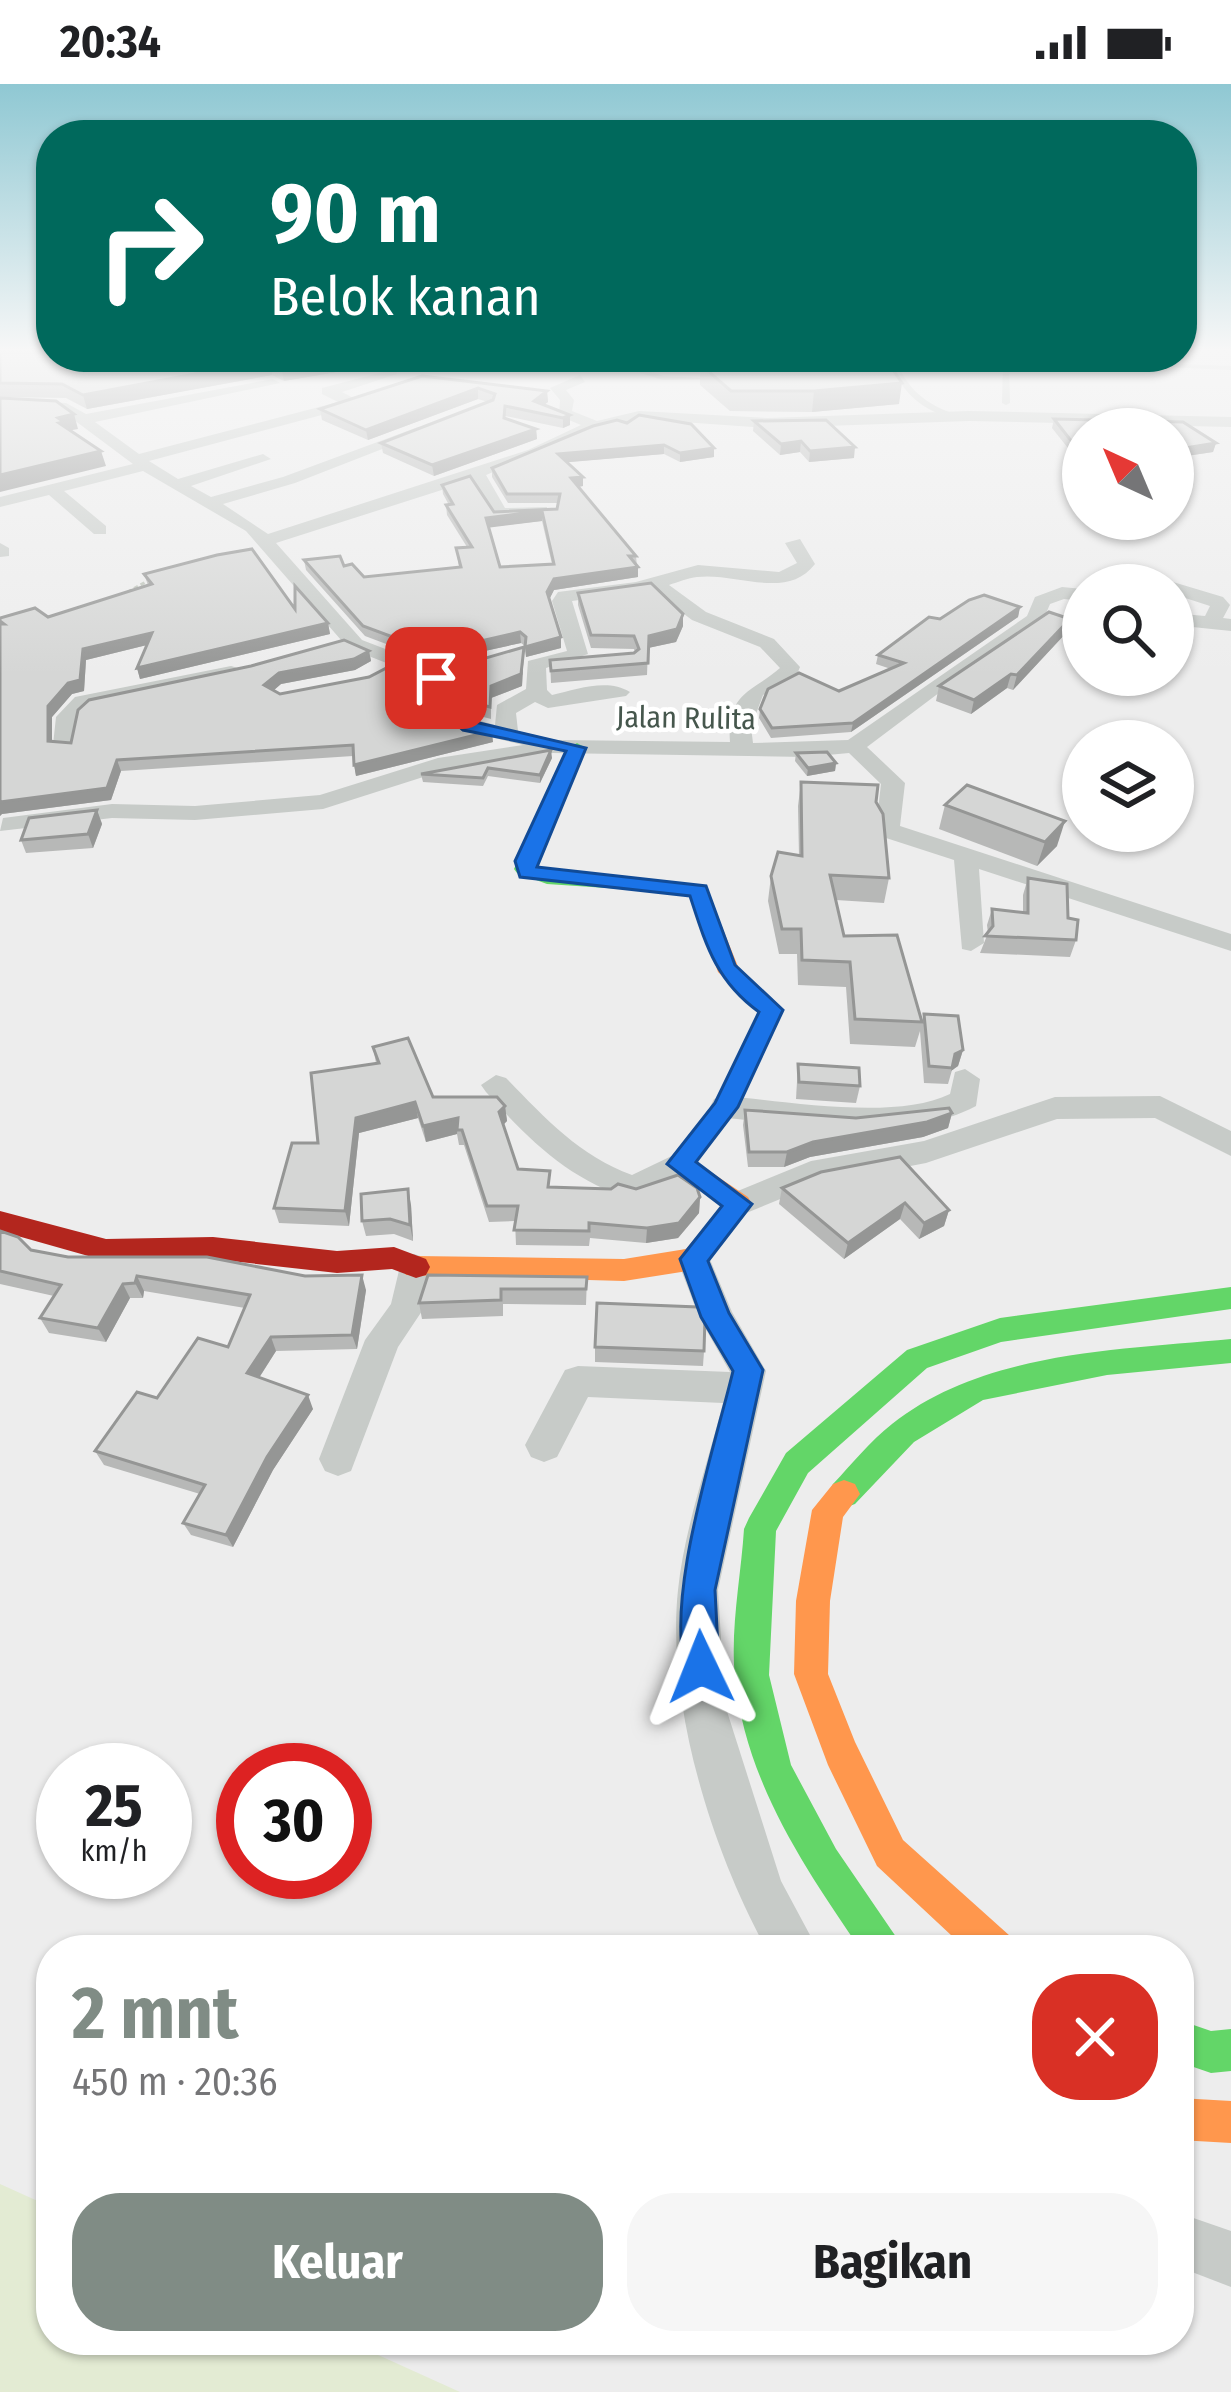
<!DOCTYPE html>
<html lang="id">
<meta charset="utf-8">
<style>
:root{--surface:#fff;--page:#f6f6f6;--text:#202124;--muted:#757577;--accent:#808c85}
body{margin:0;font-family:"Fira Sans Condensed",sans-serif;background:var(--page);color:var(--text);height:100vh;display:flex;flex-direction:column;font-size:45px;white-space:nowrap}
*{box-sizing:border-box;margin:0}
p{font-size:39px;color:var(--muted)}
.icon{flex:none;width:66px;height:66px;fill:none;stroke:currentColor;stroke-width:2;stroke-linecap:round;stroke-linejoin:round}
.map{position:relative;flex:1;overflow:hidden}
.panel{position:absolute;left:36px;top:1851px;width:1158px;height:420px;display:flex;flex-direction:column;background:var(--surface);border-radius:48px;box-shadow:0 3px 9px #0004}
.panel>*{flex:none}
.banner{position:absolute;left:36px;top:36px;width:1161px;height:252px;border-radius:48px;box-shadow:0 3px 9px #0004;background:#00695c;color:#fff;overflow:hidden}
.needle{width:78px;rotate:316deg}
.controls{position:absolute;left:1062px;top:324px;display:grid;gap:24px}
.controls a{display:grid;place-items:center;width:132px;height:132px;border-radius:50%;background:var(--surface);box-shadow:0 3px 9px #0004;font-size:60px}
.speed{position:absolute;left:36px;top:1659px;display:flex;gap:24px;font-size:60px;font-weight:700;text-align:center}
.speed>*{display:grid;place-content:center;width:156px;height:156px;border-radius:50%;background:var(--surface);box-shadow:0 3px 9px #0004;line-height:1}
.speed small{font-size:30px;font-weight:400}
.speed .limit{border:18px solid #d22;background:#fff;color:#111}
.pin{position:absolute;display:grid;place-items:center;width:102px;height:102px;color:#fff;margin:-51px;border-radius:24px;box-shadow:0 6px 18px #0006}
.me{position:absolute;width:132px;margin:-66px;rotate:358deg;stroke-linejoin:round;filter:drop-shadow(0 0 9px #0008)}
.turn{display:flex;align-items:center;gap:42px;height:252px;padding:0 36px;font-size:54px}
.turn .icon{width:156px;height:156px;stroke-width:2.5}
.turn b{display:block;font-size:84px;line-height:102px}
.round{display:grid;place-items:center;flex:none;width:126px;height:126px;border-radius:48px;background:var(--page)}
.summary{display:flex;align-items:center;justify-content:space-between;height:204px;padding:0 36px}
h1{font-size:72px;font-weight:700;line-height:90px;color:var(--accent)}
.cta{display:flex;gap:24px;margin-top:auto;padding:24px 36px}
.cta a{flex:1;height:138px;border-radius:48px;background:var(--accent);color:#fff;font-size:48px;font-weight:700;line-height:138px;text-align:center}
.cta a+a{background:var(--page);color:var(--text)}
.status{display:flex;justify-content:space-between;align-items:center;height:84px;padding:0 60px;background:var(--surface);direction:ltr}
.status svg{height:33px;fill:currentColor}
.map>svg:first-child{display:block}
.green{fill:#e3ebd3}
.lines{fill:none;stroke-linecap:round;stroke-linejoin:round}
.path{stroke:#bdc3b9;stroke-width:3;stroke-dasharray:4.5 3;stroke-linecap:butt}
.lane{fill:#c7cbc8;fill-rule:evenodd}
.street{fill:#c7cbc8;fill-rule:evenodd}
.fast{fill:#63d668;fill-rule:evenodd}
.slow{fill:#ff974d;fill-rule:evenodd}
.jam{fill:#b3261e;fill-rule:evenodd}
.wall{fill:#b7b8b7;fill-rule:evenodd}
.shaded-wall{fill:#959695}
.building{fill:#d5d6d5;stroke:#959695;stroke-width:3;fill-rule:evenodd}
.route{fill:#1a73e8;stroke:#114b97;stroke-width:3}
.labels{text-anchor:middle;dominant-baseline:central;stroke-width:9;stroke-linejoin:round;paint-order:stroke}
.far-street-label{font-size:30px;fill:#46574d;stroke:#fff}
</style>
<div class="status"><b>20:34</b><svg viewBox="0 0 49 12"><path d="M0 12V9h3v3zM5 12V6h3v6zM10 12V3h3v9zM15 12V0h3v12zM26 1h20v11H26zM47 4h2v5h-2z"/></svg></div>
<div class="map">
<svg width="1231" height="2308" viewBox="0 0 1231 2308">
<rect width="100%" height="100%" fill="#ededed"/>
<path class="green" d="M0 2100 51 2123V2256H345L460 2308H0Z"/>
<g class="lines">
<path class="path" d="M121 512 151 495"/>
<g class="lane">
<path d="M445 273 628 281 664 292 721 295 663 296 627 285Z"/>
<path d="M889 273H895C906 305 926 321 958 331V335C923 329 899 307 889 273Z"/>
<path d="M995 273 1231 282V286L1009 276 1010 319 1006 321 1002 319 1003 275Z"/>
</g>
<g class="street">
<path d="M382 273H396L397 290 342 308 355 315 348 324 149 377 178 395 263 370 271 375 191 402 211 413 283 393 418 343 431 346 295 399 223 420 268 450 528 366 581 341 559 332 560 316 550 304 580 291 585 298 566 306 574 316 572 327 597 337 639 327 768 334 969 327 1231 333V343L969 337 768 344 639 335 592 347 486 391 505 424 547 423V431L494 433 473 396 276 459 362 556 440 586 473 635 495 641 497 621 526 605 528 577 567 567 552 517 558 508 636 498 698 481 779 488 797 479 785 459 800 455 815 480C787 517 736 488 697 493 688 494 678 498 669 501L706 528 774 555 800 583 795 595 763 611 751 643 753 659 848 656 1027 532 1035 513 1062 503 1083 505V517L1064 515 1050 520 1042 539 980 578 867 663 905 699 900 742 1231 850V867L979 785 984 859 971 867 962 865 954 776 883 753 876 743 881 700 849 669 806 673 553 669 442 687 323 725 195 736 112 734 0 747 3 734 112 720 195 722 320 711 438 674 523 661 457 645 425 594 348 564 246 447 143 387 64 407 106 442V450H94L49 411 0 423V413L133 380 62 327 0 324V316L66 319 86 330 273 295 280 299 95 338 139 370 338 318 322 310V304L383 288ZM652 506 692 536 760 563 780 584C753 608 726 608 730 658L556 656 518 647 516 629 535 618 548 624 626 612 630 608C608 594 577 605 552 611L547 606 546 584 588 570 572 517Z"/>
<path d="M0 459 9 464V472L0 473Z"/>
<path d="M1173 498 1223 513 1230 521 1223 534 1231 535V547L1173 541V529L1205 532 1210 522 1173 510V501H1166Z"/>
<path d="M231 582 238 584V592L90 623 78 635 72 666H56L53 661 56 633 75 613Z"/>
<path d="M965 985 980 995 976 1022C902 1061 804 1040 725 1034L714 1031 710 1023 714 1015 725 1012C786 1017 895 1037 950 1010L955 988Z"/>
<path d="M496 991 506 994C544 1033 579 1072 632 1091L680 1068 691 1072 696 1080 691 1088 634 1116C569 1096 530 1057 486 1008L481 1001Z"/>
<path d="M1160 1012 1231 1047V1072L1155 1034 1057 1035 926 1079 817 1100 739 1132 728 1129 723 1120 728 1111 811 1077 924 1057 1055 1013Z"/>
<path d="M694 1162 706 1166 732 1228 766 1287 718 1506 725 1621 781 1797 818 1866H767C712 1767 666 1620 678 1506 684 1446 708 1378 723 1319L588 1313 557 1373 544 1378 531 1373 525 1361 565 1286 578 1282 730 1288 699 1233 677 1175 682 1166Z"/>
<path d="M414 1170 426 1174 431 1183 424 1224 398 1263 351 1387 338 1392 325 1387 319 1375 365 1256 391 1220 402 1174Z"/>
<path d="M1179 2129 1231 2147V2203L1179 2183Z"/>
</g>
<g class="fast">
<path d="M577 659 586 664 535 782 550 788 689 800 699 806 696 810 547 800 517 789 514 785 568 664Z"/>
<path d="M1231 1203V1225L1001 1258 927 1284 808 1389 776 1447 769 1591 791 1681 836 1765 905 1866H861C804 1783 745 1696 735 1593 730 1546 741 1492 744 1445L749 1434 786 1369 907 1266 1000 1234Z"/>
<path d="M1231 1255V1279L1107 1291 983 1316 914 1358 855 1420 844 1424 833 1420 828 1410 833 1400C852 1380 870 1357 892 1340 984 1267 1119 1266 1231 1255Z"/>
<path d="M1179 1936 1211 1947 1231 1945V1987L1211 1989 1179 1978Z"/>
</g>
<g class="slow">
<path d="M689 800 706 803 739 885 782 926 737 1023 696 1078 748 1113 752 1120 748 1127 704 1183 694 1186 624 1197 406 1191 402 1183 406 1175 416 1172 624 1175 686 1165 722 1122 667 1080 715 1019 759 928 718 888 691 812 679 806Z"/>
<path d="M844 1396 855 1400 860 1410 843 1433 830 1517 828 1590 855 1658 903 1756 1010 1852 1016 1866H967L877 1782 828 1681 794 1590 796 1517 812 1426 833 1400Z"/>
<path d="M1179 2014 1231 2017V2059L1179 2056Z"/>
</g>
<path class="jam" d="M0 1127 106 1155 213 1153 337 1167 394 1163 426 1175 430 1183 426 1191 416 1194 392 1185 337 1189 213 1175 106 1177 0 1147Z"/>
</g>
<g class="wall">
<path d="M0 268 51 273H381L378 281 284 297 272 291 87 325 66 314 0 313Z"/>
<path d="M424 273H460V279H425Z"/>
<path d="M667 273H884L899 320 812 328 730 327 700 301V288H685Z"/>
<path d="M422 292 547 307 548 318 544 321 570 331V341L563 344 505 332V335L536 345 537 355 434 392 383 369 381 359 488 318 478 315 368 356 322 336 320 325Z"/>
<path d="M1054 335 1183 338 1216 359 1213 368 1173 374V345H1083V383L1052 344Z"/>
<path d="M754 337 854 374 809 378 800 368 780 371 753 347Z"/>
<path d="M593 342 714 373 680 378 664 370 567 378 583 402 578 403 636 472 638 493 554 506 549 515 561 564 526 573 525 562 521 559 434 578 365 552 306 486 304 476 344 482 364 493 459 483 456 464 467 463 447 431 446 421H449L443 410 442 401 494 428 557 425 558 419H508L492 393V384ZM542 437 552 480 500 483 488 443Z"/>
<path d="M144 490 295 525 328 539 330 550 140 595 137 584 147 561 86 576 84 607 72 610 52 633V658L71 659 369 567 371 577 355 586 281 600 274 606 280 610 452 637 493 658 356 692 353 672 121 687 111 716 2 730 0 732V534L48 533 148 501Z"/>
<path d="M578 509 683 530V542L676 558 648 564 647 591 551 599 550 576 635 568 634 565 591 564 578 521Z"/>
<path d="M1020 523 1018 533 851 648 771 654 759 634 760 625 839 607 891 585 876 580 878 571 940 535Z"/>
<path d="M1070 535 1066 549 1013 606 1007 604 971 630 936 617 939 602Z"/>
<path d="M524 563 522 602 491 614V635L476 631 452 596 451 584Z"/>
<path d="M796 669 836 679 835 687 807 692 795 677Z"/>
<path d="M552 674 540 699 488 692 483 702 423 698 421 690Z"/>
<path d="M801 698 876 718 889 794 884 819 836 816 844 852 922 938 924 930 963 966 958 982 952 986 948 1000 924 999 920 947 915 963 850 960 846 903 798 901 797 870H779L768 817 771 792 799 772 798 722Z"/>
<path d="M945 721 1057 762 1037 782 939 745Z"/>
<path d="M97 726 102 740 93 764 26 769 21 756Z"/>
<path d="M1028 794 1068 834 1076 856 1070 873 980 869 988 849 987 841 992 825 1023 829V811Z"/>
<path d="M373 963 433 1013 505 1022 507 1037 503 1041 518 1085 551 1103 636 1105 700 1113 699 1129 678 1154 646 1159 590 1154 589 1162 516 1161 515 1137 489 1138 464 1061H459L457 1050 426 1058 418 1034 359 1049 349 1142 279 1139 274 1124 376 979Z"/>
<path d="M798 980 860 1002 856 1019 796 1015Z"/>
<path d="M745 1026 856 1034 952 1029 948 1044 923 1053 810 1073 784 1083H748L743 1041Z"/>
<path d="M782 1104 949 1126 944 1142 919 1155 900 1135 844 1175 779 1120Z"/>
<path d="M411 1121 413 1157 394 1150 366 1152 362 1137Z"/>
<path d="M0 1147 31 1166 68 1173 366 1206 357 1265 276 1267 259 1294 313 1325 273 1386 233 1463 191 1451 183 1439 200 1410 104 1381 95 1367 157 1314 228 1263 245 1224 144 1207 143 1214H130L106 1258 49 1249 40 1234 54 1212 0 1200Z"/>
<path d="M428 1191 587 1193 586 1221 503 1220V1232L422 1235 419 1219Z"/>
<path d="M595 1263 704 1267 703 1282 595 1278Z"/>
</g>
<g class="shaded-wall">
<path d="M340 273H381L378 281 284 297 281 283Z"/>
<path d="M270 276 272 291 87 325 83 311Z"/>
<path d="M902 299 899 320 812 328 814 307Z"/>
<path d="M478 304V315L368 356 366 346Z"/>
<path d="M547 307 548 318 535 327 534 317Z"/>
<path d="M74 330 78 345 67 347 63 354 58 334Z"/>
<path d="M570 331V341L563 344V334Z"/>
<path d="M536 345 537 355 434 392 432 381Z"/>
<path d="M801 357 800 368 780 371 781 360Z"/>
<path d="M1216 359 1213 368 1173 374V366Z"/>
<path d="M664 361V370L559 379 558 370Z"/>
<path d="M855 363 854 374 809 378 810 367Z"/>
<path d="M714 364V373L680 378V369Z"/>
<path d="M101 367 106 382 0 408V391Z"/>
<path d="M583 393V402L572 404 571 394Z"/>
<path d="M542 427V437L486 444V434Z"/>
<path d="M638 483V493L554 506 548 518 547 508 554 495Z"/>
<path d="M1020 523 1018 533 851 648 853 639Z"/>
<path d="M683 530V542L676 558 648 564 649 552Z"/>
<path d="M1070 535 1066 549 1013 606 1017 591Z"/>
<path d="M328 539 330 550 140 595 137 584Z"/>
<path d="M520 548 521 559 434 578 433 568Z"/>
<path d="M152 549 155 559 86 576 84 607 72 610 52 633V668L48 657V622L83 565Z"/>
<path d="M561 553V564L526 573 525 563Z"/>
<path d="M524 563 522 602 491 614V635V602Z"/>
<path d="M369 567 371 577 355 586 281 600 267 612 264 601 279 589Z"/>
<path d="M1011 590 1007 604 971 630 974 616Z"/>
<path d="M492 647 493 658 356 692 354 681Z"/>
<path d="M551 666 552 674 540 699V691Z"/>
<path d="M117 676 121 687 111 716 2 730 0 732V718Z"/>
<path d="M836 679 835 687 807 692 808 684Z"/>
<path d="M97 726 102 740 93 764 88 750Z"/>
<path d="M1065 737 1057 762 1037 782 1045 758Z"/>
<path d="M963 966 958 982 951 987 955 970Z"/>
<path d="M415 1018 418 1034 359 1049 349 1142 345 1127 356 1034Z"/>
<path d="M505 1022 507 1037 500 1044 499 1028Z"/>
<path d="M952 1029 948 1044 923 1053 810 1073 784 1083 787 1068 813 1058Z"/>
<path d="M458 1034 457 1050 426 1058 423 1042Z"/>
<path d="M408 1105 411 1121 413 1157 410 1141Z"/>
<path d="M700 1113 699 1129 678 1154 646 1159 647 1144Z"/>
<path d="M905 1119 900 1135 844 1175 848 1159Z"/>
<path d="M949 1126 944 1142 919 1155 924 1139Z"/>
<path d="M362 1191 366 1206 357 1265 352 1251Z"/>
<path d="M137 1192 144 1207 143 1214 135 1199Z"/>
<path d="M123 1200 130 1214 106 1258 98 1244Z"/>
<path d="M271 1253 276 1267 253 1303 247 1289Z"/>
<path d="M308 1311 313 1325 273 1386 233 1463 226 1451 267 1373Z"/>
</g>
<g class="building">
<path d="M0 268H51V273H340L281 283 270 276 83 311 62 300 0 299Z"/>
<path d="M831 273H884L902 299 814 307H731L701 281 826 278Z"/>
<path d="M422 292 547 307 534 317 570 331 563 334 505 322 504 334 536 345 432 381 381 359 493 316 495 310 478 304 366 346 320 325Z"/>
<path d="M0 314 56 317 74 330 58 334 64 338 59 339 101 367 0 391Z"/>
<path d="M639 331 691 340 714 364 680 369 664 361 558 370 583 393 571 394 636 472H629L638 483 554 495 547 508 561 553 525 563 526 553 520 548 433 568 363 542 304 476 340 472 344 482 352 480 364 493 461 483 456 464 472 463 446 421 453 420 442 401 470 392 494 428 557 425 560 410H507L492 384 593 342 617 336 627 339ZM542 427 554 480 500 483 486 434Z"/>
<path d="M1054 335 1183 338 1216 359 1173 366V345H1083V372Z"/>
<path d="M826 336 855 363 810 367 801 357 781 360 754 337Z"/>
<path d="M252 465 295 525V502L328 539 137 584 152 549 83 565 80 596 68 599 48 622V657L71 659 78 626 89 616 251 582 344 556 369 567 354 575 279 589 264 601 280 610 369 593 398 578 421 587 452 637 492 647 354 681 353 661 117 676 107 704 0 718V540H4L0 537V534L35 524 48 533 152 500 144 490 217 471Z"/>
<path d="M651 499 683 530 677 545 649 552 648 579 551 587 550 576 634 569 639 565 634 552 591 551 578 509Z"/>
<path d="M984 511 1020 523 853 639 772 644 760 625 768 605 799 589 839 607 904 579 878 571 929 533 940 535 969 516Z"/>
<path d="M1049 528 1070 535 1017 591 1011 590 974 616 939 602Z"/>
<path d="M524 563 521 590 491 602 490 623 475 619 451 584Z"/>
<path d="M551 666 540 691 488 684 483 694 421 690Z"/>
<path d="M827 668 836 679 808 684 796 669Z"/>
<path d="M801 698 878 701 876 718 883 730 889 794 830 791 844 852 897 851 922 938 855 935 850 878 802 876 801 845H782L771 792 778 768 802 772Z"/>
<path d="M967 701 1065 737 1045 758 945 721Z"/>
<path d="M97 726 88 750 21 756 29 734Z"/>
<path d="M1028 794 1067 800 1068 834 1078 836 1076 856 985 852 993 842 992 825 1028 829Z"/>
<path d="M924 930 958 932 963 966 955 970 952 984 929 982Z"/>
<path d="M408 954 433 1013H497L505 1022 499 1028 518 1085 550 1087 548 1103 611 1105 618 1100 636 1105 678 1091 697 1104 700 1113 679 1139 647 1144 589 1139V1147L514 1146 518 1122H487L462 1046H457L458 1034 423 1042 415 1018 356 1034 345 1127 274 1124 292 1059H318L311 989 379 979 373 963Z"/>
<path d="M798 980 859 984 860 1002 799 998Z"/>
<path d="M949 1024 952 1029 927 1038 813 1058 787 1068H749L745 1026 856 1034Z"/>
<path d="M900 1073 949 1126 924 1139 905 1119 848 1159 782 1104 821 1088Z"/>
<path d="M408 1105 410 1141 390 1135 362 1137 361 1110Z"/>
<path d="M0 1147 18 1153 31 1166 68 1173H207L305 1192 362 1191 352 1251 271 1253 247 1289 308 1311 267 1373 226 1451 183 1439 205 1401 95 1367 137 1308 157 1314 198 1254 228 1263 250 1211 137 1192 135 1199 123 1200 98 1244 40 1234 61 1201 0 1187Z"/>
<path d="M428 1191 587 1193 586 1205H501V1216L419 1219Z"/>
<path d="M597 1219 698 1223 705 1234 704 1267 595 1263Z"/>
</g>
<linearGradient id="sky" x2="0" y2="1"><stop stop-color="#8fc8d3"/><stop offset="0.45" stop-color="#f7f7f7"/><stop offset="1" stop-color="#f7f7f7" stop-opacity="0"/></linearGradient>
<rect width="1231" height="591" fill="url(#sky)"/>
<path class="route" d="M430 590H442L466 631 475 638 586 664 537 783 706 802 735 881 783 926 738 1023 696 1078 752 1120 708 1177 729 1229 763 1286 715 1506 719 1583 714 1595 701 1600 689 1595C660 1525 715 1363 733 1287L701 1233 680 1175 722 1122 667 1080 715 1019 759 928C716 897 706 861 690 812L520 793 515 777 566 667 463 646 450 634 427 594Z"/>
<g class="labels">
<g class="far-street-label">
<text transform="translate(686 634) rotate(1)">Jalan Rulita</text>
</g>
</g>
</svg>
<div class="controls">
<a><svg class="needle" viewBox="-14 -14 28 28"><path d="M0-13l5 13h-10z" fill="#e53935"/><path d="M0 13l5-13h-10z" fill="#757577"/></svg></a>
<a><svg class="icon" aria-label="search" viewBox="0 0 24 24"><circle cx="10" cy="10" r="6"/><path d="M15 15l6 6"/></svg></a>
<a><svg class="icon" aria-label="layers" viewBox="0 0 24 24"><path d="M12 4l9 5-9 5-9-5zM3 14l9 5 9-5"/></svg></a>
</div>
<div class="speed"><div>25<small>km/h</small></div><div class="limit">30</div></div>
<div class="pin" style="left:436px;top:594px;background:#d93025"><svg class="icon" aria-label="arrive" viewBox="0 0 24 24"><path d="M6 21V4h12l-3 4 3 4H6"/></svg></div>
<svg class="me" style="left:701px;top:1583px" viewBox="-20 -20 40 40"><path d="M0-17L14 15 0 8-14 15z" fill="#1a73e8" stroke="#fff" stroke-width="4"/></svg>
<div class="banner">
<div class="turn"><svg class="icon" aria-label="right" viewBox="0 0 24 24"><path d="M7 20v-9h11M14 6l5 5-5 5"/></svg><div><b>90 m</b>Belok kanan</div></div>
</div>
<section class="panel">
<div class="summary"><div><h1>2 mnt</h1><p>450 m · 20:36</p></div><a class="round" style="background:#d93025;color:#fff"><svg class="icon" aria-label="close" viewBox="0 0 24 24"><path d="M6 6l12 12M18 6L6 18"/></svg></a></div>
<div class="cta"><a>Keluar</a><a>Bagikan</a></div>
</section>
</div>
